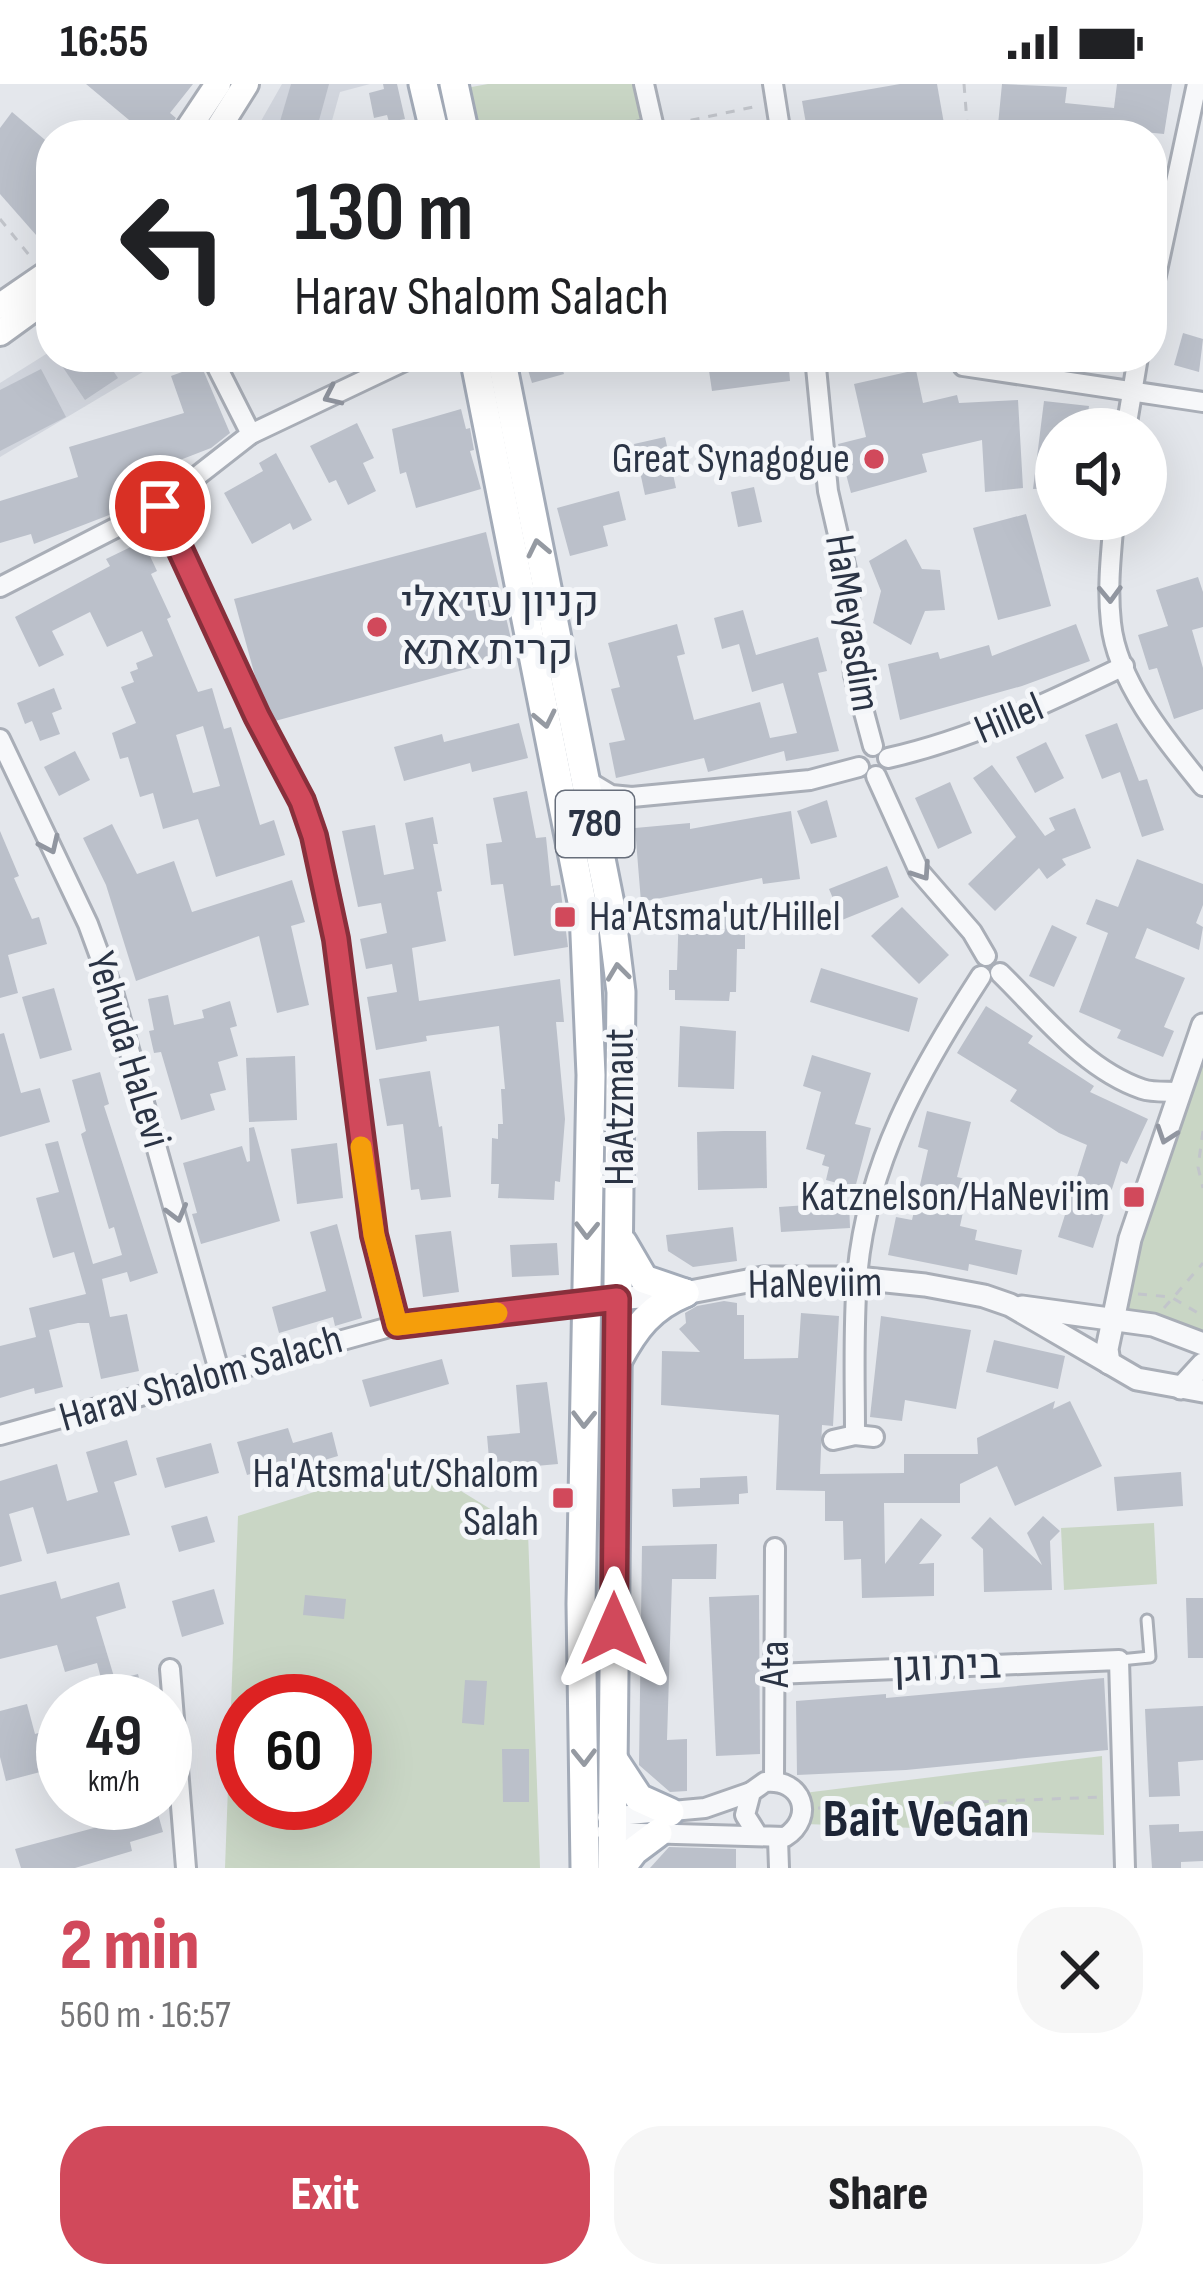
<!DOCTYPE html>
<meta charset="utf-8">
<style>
:root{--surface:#fff;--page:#f6f6f6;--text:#202124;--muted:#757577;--accent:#d1495b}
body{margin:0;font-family:"Sofia Sans Condensed",Heebo,sans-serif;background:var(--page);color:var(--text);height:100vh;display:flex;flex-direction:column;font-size:45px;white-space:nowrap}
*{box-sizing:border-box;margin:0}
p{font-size:39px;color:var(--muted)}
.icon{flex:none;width:66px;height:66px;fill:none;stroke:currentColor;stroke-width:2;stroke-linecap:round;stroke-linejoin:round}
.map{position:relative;height:1784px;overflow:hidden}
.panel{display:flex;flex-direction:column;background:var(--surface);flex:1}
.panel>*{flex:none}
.hud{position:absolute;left:36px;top:36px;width:1131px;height:252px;border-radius:48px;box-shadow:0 12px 48px #0002;background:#fff;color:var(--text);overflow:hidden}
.tools{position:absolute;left:1035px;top:324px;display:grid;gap:24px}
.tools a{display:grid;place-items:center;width:132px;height:132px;border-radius:50%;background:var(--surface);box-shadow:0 12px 48px #0002;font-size:60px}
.speed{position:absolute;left:36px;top:1590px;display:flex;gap:24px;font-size:60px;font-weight:700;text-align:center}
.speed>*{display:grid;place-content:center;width:156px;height:156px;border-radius:50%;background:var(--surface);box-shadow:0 12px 48px #0002;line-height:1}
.speed small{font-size:30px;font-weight:400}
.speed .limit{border:18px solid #d22;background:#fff;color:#111}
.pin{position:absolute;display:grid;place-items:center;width:102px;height:102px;color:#fff;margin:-51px;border:6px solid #fff;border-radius:50%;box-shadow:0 3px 12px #0007}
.me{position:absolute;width:132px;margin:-66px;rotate:0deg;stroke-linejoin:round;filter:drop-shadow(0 0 9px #0008)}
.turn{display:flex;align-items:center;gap:42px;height:252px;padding:0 60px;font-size:54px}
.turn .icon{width:156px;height:156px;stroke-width:2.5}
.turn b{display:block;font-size:84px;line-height:102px}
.round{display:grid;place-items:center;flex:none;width:126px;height:126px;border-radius:48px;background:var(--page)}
.summary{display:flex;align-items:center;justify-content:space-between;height:204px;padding:0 60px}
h1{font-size:72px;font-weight:800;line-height:90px;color:var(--accent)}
.action{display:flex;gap:24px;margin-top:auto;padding:24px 60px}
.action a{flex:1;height:138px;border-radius:48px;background:var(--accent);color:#fff;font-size:48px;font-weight:800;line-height:138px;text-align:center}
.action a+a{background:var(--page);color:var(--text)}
.status{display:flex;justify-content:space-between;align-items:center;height:84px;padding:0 60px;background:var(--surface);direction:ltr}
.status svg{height:33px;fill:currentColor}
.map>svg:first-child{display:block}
.built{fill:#d2d6de}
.green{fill:#c9d6c5;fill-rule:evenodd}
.building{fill:#bbc0ca;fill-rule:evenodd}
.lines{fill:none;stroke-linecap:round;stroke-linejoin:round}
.service-casing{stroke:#a9aeb7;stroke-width:15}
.minor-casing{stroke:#a9aeb7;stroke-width:24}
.tertiary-casing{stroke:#a9aeb7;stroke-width:27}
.secondary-casing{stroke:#a9aeb7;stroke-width:30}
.primary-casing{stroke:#a3abb8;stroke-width:33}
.path{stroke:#c2c5cb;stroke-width:3;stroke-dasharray:9 9;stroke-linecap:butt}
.service{stroke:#f7f8fa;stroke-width:9}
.minor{stroke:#f7f8fa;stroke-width:18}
.tertiary{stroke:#f7f8fa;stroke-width:21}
.secondary{stroke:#fff;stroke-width:24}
.primary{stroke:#fff;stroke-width:27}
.oneway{stroke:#9196a0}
.oneway2{stroke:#959aa2}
.route-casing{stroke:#882f3b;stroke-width:30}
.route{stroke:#d1495b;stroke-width:21}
.slow{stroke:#f59e0b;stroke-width:21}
.poi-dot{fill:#d1495b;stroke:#f4f6f9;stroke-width:4.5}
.labels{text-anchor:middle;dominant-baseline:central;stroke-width:10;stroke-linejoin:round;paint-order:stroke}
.shield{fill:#f4f6f9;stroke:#676e7b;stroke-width:3}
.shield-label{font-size:39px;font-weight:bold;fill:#2b3445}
.poi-label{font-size:42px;fill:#2b3445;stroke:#f4f6f9;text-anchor:end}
.street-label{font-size:42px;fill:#2b3445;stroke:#f4f6f9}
.district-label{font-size:54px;font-weight:bold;fill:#1d2536;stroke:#f4f6f9}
</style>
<div class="status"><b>16:55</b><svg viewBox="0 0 49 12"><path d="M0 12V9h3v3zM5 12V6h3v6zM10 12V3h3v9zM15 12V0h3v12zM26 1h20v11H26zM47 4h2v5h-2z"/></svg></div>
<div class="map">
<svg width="1203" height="1784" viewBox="0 0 1203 1784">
<rect width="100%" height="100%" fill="#e4e7ec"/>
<g class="built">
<path d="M282 0H370L340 8 328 51H253Z"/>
<path d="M51 267V273H168L0 373V299Z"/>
</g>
<g class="green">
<path d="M488 0H639L649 38 597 51H475L466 4Z"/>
<path d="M1203 947V1252L1123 1231 1129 1186Z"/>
<path d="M412 1377 528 1448 540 1784H225L238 1432ZM243 1617H345V1719H243Z"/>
<path d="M1154 1439 1157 1500 1064 1506 1061 1444Z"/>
<path d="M1102 1672 1104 1751 805 1740 804 1709Z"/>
</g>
<g class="building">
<path d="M86 0H193L170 29 176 34 164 51H147Z"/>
<path d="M291 0H329L315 51H276Z"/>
<path d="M383 0H397L405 35 389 38 387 31 374 34 369 9 384 5Z"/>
<path d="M900 0H937L946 51H808L802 17Z"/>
<path d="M1002 0 1067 3 1065 19 1114 24 1117 0H1172L1164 50 1063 40 1062 51H997Z"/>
<path d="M12 28 51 61V168L0 110V44Z"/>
<path d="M1183 249 1203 255 1199 288 1174 281Z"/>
<path d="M56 273H104L118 294 85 316Z"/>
<path d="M524 273H559L564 290 532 299Z"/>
<path d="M707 273H788L790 297 712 307Z"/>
<path d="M201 281 230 349 211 364 180 376 183 386 179 389 130 405 134 419 117 428 34 460 31 450 0 459V417L78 393 69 363 184 329 171 292Z"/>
<path d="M41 285 66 333 0 367V306Z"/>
<path d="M916 286 923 319 957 311 959 319 1018 316 1023 404 985 408 982 356 922 370 927 388 851 409 838 360 866 353 854 300Z"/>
<path d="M1044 317 1089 322 1086 345H1056V404L1033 405Z"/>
<path d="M461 325 466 345 470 344 474 366 470 367 481 405 416 424 406 388 400 390 392 345Z"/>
<path d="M357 339 374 374 363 379 376 407 348 421 336 396 329 399 310 362Z"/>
<path d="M665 353 676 404 645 411 634 360Z"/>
<path d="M276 369 312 436 293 446 290 439 252 460 224 409 263 387 259 379Z"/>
<path d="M754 403 762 438 738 443 731 408Z"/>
<path d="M619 407 626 436 603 442 608 462 570 472 557 424Z"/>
<path d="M1026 430 1051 522 998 536 973 444Z"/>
<path d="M486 448 515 572 275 637 258 603 234 515Z"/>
<path d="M906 455 922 485 940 486 945 526 925 527 911 561 873 539 881 507 869 477Z"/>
<path d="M143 457 157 487 151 490 171 533 167 535 198 608 212 604 224 645 231 643 260 741 274 736 285 771 216 793 198 735 163 745 153 709 140 713 128 673 120 675 112 649 136 639 121 603 134 598 130 588 138 585 136 579 153 572 142 547 107 563 90 528 52 547 64 571 39 583 15 533 110 482 106 475ZM203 642 220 702 193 709 176 651Z"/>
<path d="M1198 493 1203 508V543L1192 546 1203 584V625L1174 635 1157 584 1149 586 1138 551 1168 542 1156 506Z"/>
<path d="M743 526 756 571 818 553 827 587 818 589 839 667 786 677 784 667 708 688 704 674 616 694 609 659 625 656 611 605 620 603 608 559 677 540 685 570 677 572 694 636 760 618 770 654 797 649 783 599 752 608 739 560 722 565 714 534Z"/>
<path d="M1076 540 1090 577 1022 602 900 636 888 580 938 568 940 575 989 561 992 572Z"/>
<path d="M54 604 62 625 52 629 60 650 40 657 32 637 25 640 17 619Z"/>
<path d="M519 639 528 674 472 688 470 679 404 697 394 663 442 650 444 658Z"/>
<path d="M1117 639 1139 697 1147 695 1164 746 1142 753 1120 688 1102 695 1085 651Z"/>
<path d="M1046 658 1064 694 1035 709 1016 673Z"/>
<path d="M75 667 90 696 59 712 44 683Z"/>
<path d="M992 681 1045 752 1055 746 1049 734 1075 724 1091 764 1062 775 1066 781 1047 795 1039 784 995 827 968 800 1016 753 973 694Z"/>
<path d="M950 698 972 749 938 765 915 714Z"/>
<path d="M527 707 536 754 546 753 551 802 560 801 568 863 514 872 503 800 491 801 486 760 502 758 493 714Z"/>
<path d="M827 716 837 753 811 760 797 727Z"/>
<path d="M791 727 800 795 763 800 762 794 641 818 635 744 690 739V745Z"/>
<path d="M433 733 438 760H433L442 807 437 808 446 857 412 864 419 917 560 895 564 938H556L565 1035 560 1098 555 1097 554 1116 498 1114 499 1100H491L492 1054 498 1055V1040H503L501 1005H505L499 942 426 952 427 957 376 966 367 913 397 908 392 880 366 885 360 855 387 849 381 819 358 823 342 747 375 741 384 791 414 785 405 739Z"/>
<path d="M112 740 137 790 174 777 192 828 292 796 305 838 291 842 309 921 277 929 259 852 136 897 106 801 83 754Z"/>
<path d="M0 747 19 792 14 794 32 835 39 833 47 860 8 871 18 909 0 914Z"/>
<path d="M1137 775 1203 800V821L1196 839 1203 843 1199 866 1147 844 1135 874 1185 894 1164 943 1174 947 1163 973 1117 954 1121 946 1079 928 1108 849 1086 840 1096 815 1118 823Z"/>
<path d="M887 782 899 813 842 836 829 805Z"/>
<path d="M902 823 949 871 919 900 871 852Z"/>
<path d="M679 825 731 826V849H745V865H737L736 908H730L729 917 675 916V906H669V886H677Z"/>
<path d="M1052 841 1077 853 1054 903 1029 892Z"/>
<path d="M821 884 918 914 909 948 810 918Z"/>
<path d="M54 904 72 966 40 975 22 913Z"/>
<path d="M168 911 174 941 204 934 202 926 230 917 237 942 230 944 238 972 218 978 226 1006 210 1010 215 1026 181 1036 161 968 154 969 149 947 154 946 148 915Z"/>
<path d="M986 922 1033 952 1028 959 1094 1002 1090 1008 1148 1035 1127 1080 1121 1077 1093 1164 1058 1153 1087 1061 1059 1049 1010 1017 1017 1006 957 969Z"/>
<path d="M680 942 736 947 734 1005 678 1003Z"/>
<path d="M4 949 21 1009 40 1004 50 1038 0 1053V950Z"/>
<path d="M812 971 871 989 855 1040 871 1044 855 1104 826 1096 829 1083 822 1081 825 1071 806 1065 821 1008 803 1002Z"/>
<path d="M295 972 297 1036 249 1038 246 974Z"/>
<path d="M430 987 439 1043 442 1042 451 1113 421 1116 419 1105 411 1106 403 1040 387 1042 379 995Z"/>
<path d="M100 988 109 1020 104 1022 158 1189 130 1198 127 1188 102 1195 110 1233 127 1230 139 1287 101 1295 89 1239H78L49 1246 63 1303 35 1310 34 1304 0 1314V1262L36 1253 29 1224 86 1210 74 1168 53 1174 46 1150 36 1114 59 1108 45 1060 58 1057 93 1180 122 1171 114 1143 109 1145 81 1050 86 1047 72 996Z"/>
<path d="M927 1027 971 1038 957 1093 970 1096 960 1142 977 1146 975 1156 1022 1166 1017 1191 969 1180 968 1187 888 1171 896 1133 912 1136 928 1066 918 1063Z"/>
<path d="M254 1043 280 1137 201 1160 192 1130 197 1129 183 1079 242 1062 247 1078 250 1077 249 1044Z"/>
<path d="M724 1047H766L767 1104 698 1106 697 1048Z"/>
<path d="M337 1059 343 1114 297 1120 291 1065Z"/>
<path d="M849 1118 850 1144 781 1148 779 1123Z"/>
<path d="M337 1140 362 1234 335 1242 333 1233 279 1249 272 1223 326 1207 310 1148Z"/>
<path d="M733 1143 737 1177 693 1183 668 1167 666 1151Z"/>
<path d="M451 1147 459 1208 423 1213 415 1151Z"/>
<path d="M557 1159 559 1191 512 1193 510 1161Z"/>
<path d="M724 1217 737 1219V1231H744V1275L798 1274 801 1229 839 1232 833 1342 822 1341 820 1390 904 1389V1370H978L977 1354 1055 1317 1053 1325 1070 1317 1102 1382 1015 1422 997 1382 960 1400V1419H884L885 1480 921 1434 942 1451 919 1480 934 1479V1512L862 1514 861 1475 844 1476 843 1437H825V1407L776 1406 779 1331 661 1321 662 1267 700 1268 679 1245 686 1239 685 1229 697 1222Z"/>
<path d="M881 1232 971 1246 956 1325 905 1316 902 1337 870 1333Z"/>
<path d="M994 1256 1065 1272 1058 1305 986 1288Z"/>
<path d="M442 1275 449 1300 370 1323 362 1296Z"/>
<path d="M547 1298 558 1380 490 1386 487 1352 520 1349 516 1301Z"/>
<path d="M288 1344 293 1359 332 1348 338 1372 311 1380 309 1373 247 1391 237 1358Z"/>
<path d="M127 1356 137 1391 114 1398 130 1451 47 1470 33 1423 9 1430 22 1477 0 1483V1397L57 1380 67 1417 98 1408 86 1368Z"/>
<path d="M211 1359 219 1389 165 1404 156 1374Z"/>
<path d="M1181 1388 1183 1422 1117 1427 1114 1393Z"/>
<path d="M747 1392 748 1409 739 1410V1420L673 1423 672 1405 700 1404V1394Z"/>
<path d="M207 1432 215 1458 179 1468 171 1442Z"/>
<path d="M1043 1432 1060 1447 1050 1457 1052 1506 984 1508 983 1465 971 1454 990 1433 1042 1481 1027 1449Z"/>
<path d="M717 1460 716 1495H672L667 1656 687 1655V1707L670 1708 639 1681 642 1462Z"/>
<path d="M56 1497 61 1515 119 1498 126 1524 96 1533 115 1596 138 1590 145 1617H107L97 1579 65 1588 57 1561 0 1575V1511Z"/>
<path d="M214 1505 224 1540 182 1553 172 1517Z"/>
<path d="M305 1511 346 1515 344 1535 303 1531Z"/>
<path d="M759 1511 760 1670 716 1672 709 1513Z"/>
<path d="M1186 1514H1203V1574H1188Z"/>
<path d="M1104 1594 1108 1666 906 1686 797 1691 796 1617 886 1610V1614Z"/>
<path d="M465 1596 487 1597 484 1641 462 1639Z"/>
<path d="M27 1620 35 1650 63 1642V1682L6 1697 0 1673V1627Z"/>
<path d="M1203 1622V1676L1178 1678 1180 1712 1149 1713 1145 1625Z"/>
<path d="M345 1656 373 1678 345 1713Z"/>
<path d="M502 1665H529V1718H503Z"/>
<path d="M135 1719H155L163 1748 130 1758 132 1767 75 1784H21L15 1765 139 1732Z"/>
<path d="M1179 1740V1748L1203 1747V1777L1181 1778V1784H1152L1149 1741Z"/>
<path d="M669 1763 736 1765V1784H650Z"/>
</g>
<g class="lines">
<defs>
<path id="service" d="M1120 1576 1150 1573 1147 1536"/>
<g id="minor">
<path d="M773 0 781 51"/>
<path d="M624 51 654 44 644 0"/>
<path d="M1152 210 1197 0"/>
<path d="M212 273 251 350"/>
<path d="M815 273 828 407 848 494 854 591 873 662"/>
<path d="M963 282 1203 318"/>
<path d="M1126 345 1138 273"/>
<path d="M160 421C192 491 222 561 256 630 276 671 302 709 315 753 360 911 351 1080 397 1241"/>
<path d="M1114 435C1111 470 1107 504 1111 539 1117 598 1167 658 1203 702"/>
<path d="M0 503 160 421 251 350 413 273"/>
<path d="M0 655 88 840 113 908 220 1290"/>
<path d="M888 674C972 655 1047 619 1124 582"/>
<path d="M876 692 919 787 972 848 986 872"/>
<path d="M586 696 611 711 632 713 810 696 859 683"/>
<path d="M1000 889C1042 930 1084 985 1142 1005 1154 1009 1167 1007 1180 1008"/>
<path d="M0 1351 404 1239 617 1215"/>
<path d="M855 1351C855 1299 853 1246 857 1194 866 1080 920 986 981 892"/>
<path d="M833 1356 855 1351 874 1353"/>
<path d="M170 1585 186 1784"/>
<path d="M775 1590 1119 1576 1125 1784"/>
<path d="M774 1697 775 1464"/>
<path d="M607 1733 705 1724 751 1708"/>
<path d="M606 1748 785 1753C816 1733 802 1694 765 1698L751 1708 745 1731 757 1750"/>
<path d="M778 1755 779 1784"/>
</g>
<g id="tertiary">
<path d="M617 1215 685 1209 763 1194H857L925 1201 984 1212 1010 1221 1137 1295 1203 1307"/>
<path d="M1022 1223 1153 1241 1203 1260"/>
<path d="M1109 1279 1107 1265 1130 1155 1203 941"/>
<path d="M1181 1304 1203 1280"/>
</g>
<g id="secondary">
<path d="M184 51 218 0"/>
<path d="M214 51 246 0"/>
<path d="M0 222 51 187"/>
<path d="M0 249 51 212"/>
</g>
<g id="primary">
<path d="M423 0 435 51"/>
<path d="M454 0 465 51"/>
<path d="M474 273 584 828 591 991 581 1520 585 1784"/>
<path d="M501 273 610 820 621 908 612 1784"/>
<path d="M623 1159 644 1195 685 1209"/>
<path d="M618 1276C635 1244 651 1223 685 1209"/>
<path d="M614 1676 639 1714 670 1728"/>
<path d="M621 1784 634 1767 658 1749"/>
</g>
</defs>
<use href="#service" class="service-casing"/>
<use href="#minor" class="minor-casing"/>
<use href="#tertiary" class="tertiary-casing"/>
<use href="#secondary" class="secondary-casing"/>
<use href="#primary" class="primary-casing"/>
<g class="path">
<path d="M964 0 968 51"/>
<path d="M673 40 758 22"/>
<path d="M0 135 33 176"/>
<path d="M836 279 946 281"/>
<path d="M1203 1047 1198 1083 1203 1104"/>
<path d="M1138 1210 1171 1213 1203 1232"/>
<path d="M1164 1224 1203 1179"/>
<path d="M818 1724 1102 1713"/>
</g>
<use href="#service" class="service"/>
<use href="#minor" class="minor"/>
<use href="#tertiary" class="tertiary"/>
<use href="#secondary" class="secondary"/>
<use href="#primary" class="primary"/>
</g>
<defs><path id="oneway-chevron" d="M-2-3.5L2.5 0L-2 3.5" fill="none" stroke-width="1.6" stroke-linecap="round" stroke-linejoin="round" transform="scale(3)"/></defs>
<g class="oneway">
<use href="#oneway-chevron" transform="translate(332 312) rotate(155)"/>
<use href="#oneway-chevron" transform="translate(1110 510) rotate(88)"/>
<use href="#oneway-chevron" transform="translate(50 761) rotate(65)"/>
<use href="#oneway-chevron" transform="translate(922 788) rotate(56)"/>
<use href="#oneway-chevron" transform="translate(1166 1051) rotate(109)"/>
<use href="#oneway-chevron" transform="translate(177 1129) rotate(75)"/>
</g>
<g class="oneway2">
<use href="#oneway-chevron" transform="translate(538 464) rotate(-102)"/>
<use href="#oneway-chevron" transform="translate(545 635) rotate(78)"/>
<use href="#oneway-chevron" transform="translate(618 888) rotate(-97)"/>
<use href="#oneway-chevron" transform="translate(587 1146) rotate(91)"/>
<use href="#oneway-chevron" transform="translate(584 1335) rotate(91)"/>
<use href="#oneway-chevron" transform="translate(584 1673) rotate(89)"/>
</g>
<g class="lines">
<defs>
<path id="route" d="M160 422 257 632 302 717 314 752 336 855 374 1151 397 1241 617 1215 614 1545"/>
</defs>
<use href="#route" class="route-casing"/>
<use href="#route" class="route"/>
<path class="slow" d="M361 1063 374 1151 397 1241 497 1229"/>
</g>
<g class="poi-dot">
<circle cx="874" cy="375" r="12"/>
<circle cx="377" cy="543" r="12"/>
<rect x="553" y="821" width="24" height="24" rx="6"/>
<rect x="1122" y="1101" width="24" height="24" rx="6"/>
<rect x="551" y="1402" width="24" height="24" rx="6"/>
</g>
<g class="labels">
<rect class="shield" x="556" y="707" width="78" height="66" rx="9"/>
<g class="shield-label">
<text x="595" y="740">780</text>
</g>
<g class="poi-label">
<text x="850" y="375">Great Synagogue</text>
<text x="401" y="519" text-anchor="start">קניון עזיאלי<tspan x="401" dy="48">קרית אתא</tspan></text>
<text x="589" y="833" text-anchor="start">Ha'Atsma'ut/Hillel</text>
<text x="1110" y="1113">Katznelson/HaNevi'im</text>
<text x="539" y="1390">Ha'Atsma'ut/Shalom<tspan x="539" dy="48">Salah</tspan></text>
</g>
<g class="street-label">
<text transform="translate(852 539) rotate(81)">HaMeyasdim</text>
<text transform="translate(1009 635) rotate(-23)">Hillel</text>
<text transform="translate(128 966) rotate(73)">Yehuda HaLevi</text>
<text transform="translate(620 1023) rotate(-90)">HaAtzmaut</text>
<text transform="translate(815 1200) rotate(-1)">HaNeviim</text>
<text transform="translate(201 1295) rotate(-16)">Harav Shalom Salach</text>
<text transform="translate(775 1580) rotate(-90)">Ata</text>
<text transform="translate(947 1583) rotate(-2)">בית וגן</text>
</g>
<g class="district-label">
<text x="926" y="1735">Bait VeGan</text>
</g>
</g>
</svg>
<div class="tools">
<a><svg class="icon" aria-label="sound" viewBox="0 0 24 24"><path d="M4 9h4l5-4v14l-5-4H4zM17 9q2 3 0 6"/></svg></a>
</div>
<div class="speed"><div>49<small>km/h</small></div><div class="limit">60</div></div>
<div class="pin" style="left:160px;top:422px;background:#d93025"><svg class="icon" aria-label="arrive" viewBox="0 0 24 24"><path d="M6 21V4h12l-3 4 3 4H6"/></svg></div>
<svg class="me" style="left:614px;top:1545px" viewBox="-20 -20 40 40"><path d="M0-17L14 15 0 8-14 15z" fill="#d1495b" stroke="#fff" stroke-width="4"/></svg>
<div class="hud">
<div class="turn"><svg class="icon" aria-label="left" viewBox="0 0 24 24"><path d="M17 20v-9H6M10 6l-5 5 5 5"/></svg><div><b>130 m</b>Harav Shalom Salach</div></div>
</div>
</div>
<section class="panel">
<div class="summary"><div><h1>2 min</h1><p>560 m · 16:57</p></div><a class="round"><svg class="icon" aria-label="close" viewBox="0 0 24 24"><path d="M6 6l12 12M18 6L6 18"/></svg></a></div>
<div class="action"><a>Exit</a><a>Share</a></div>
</section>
